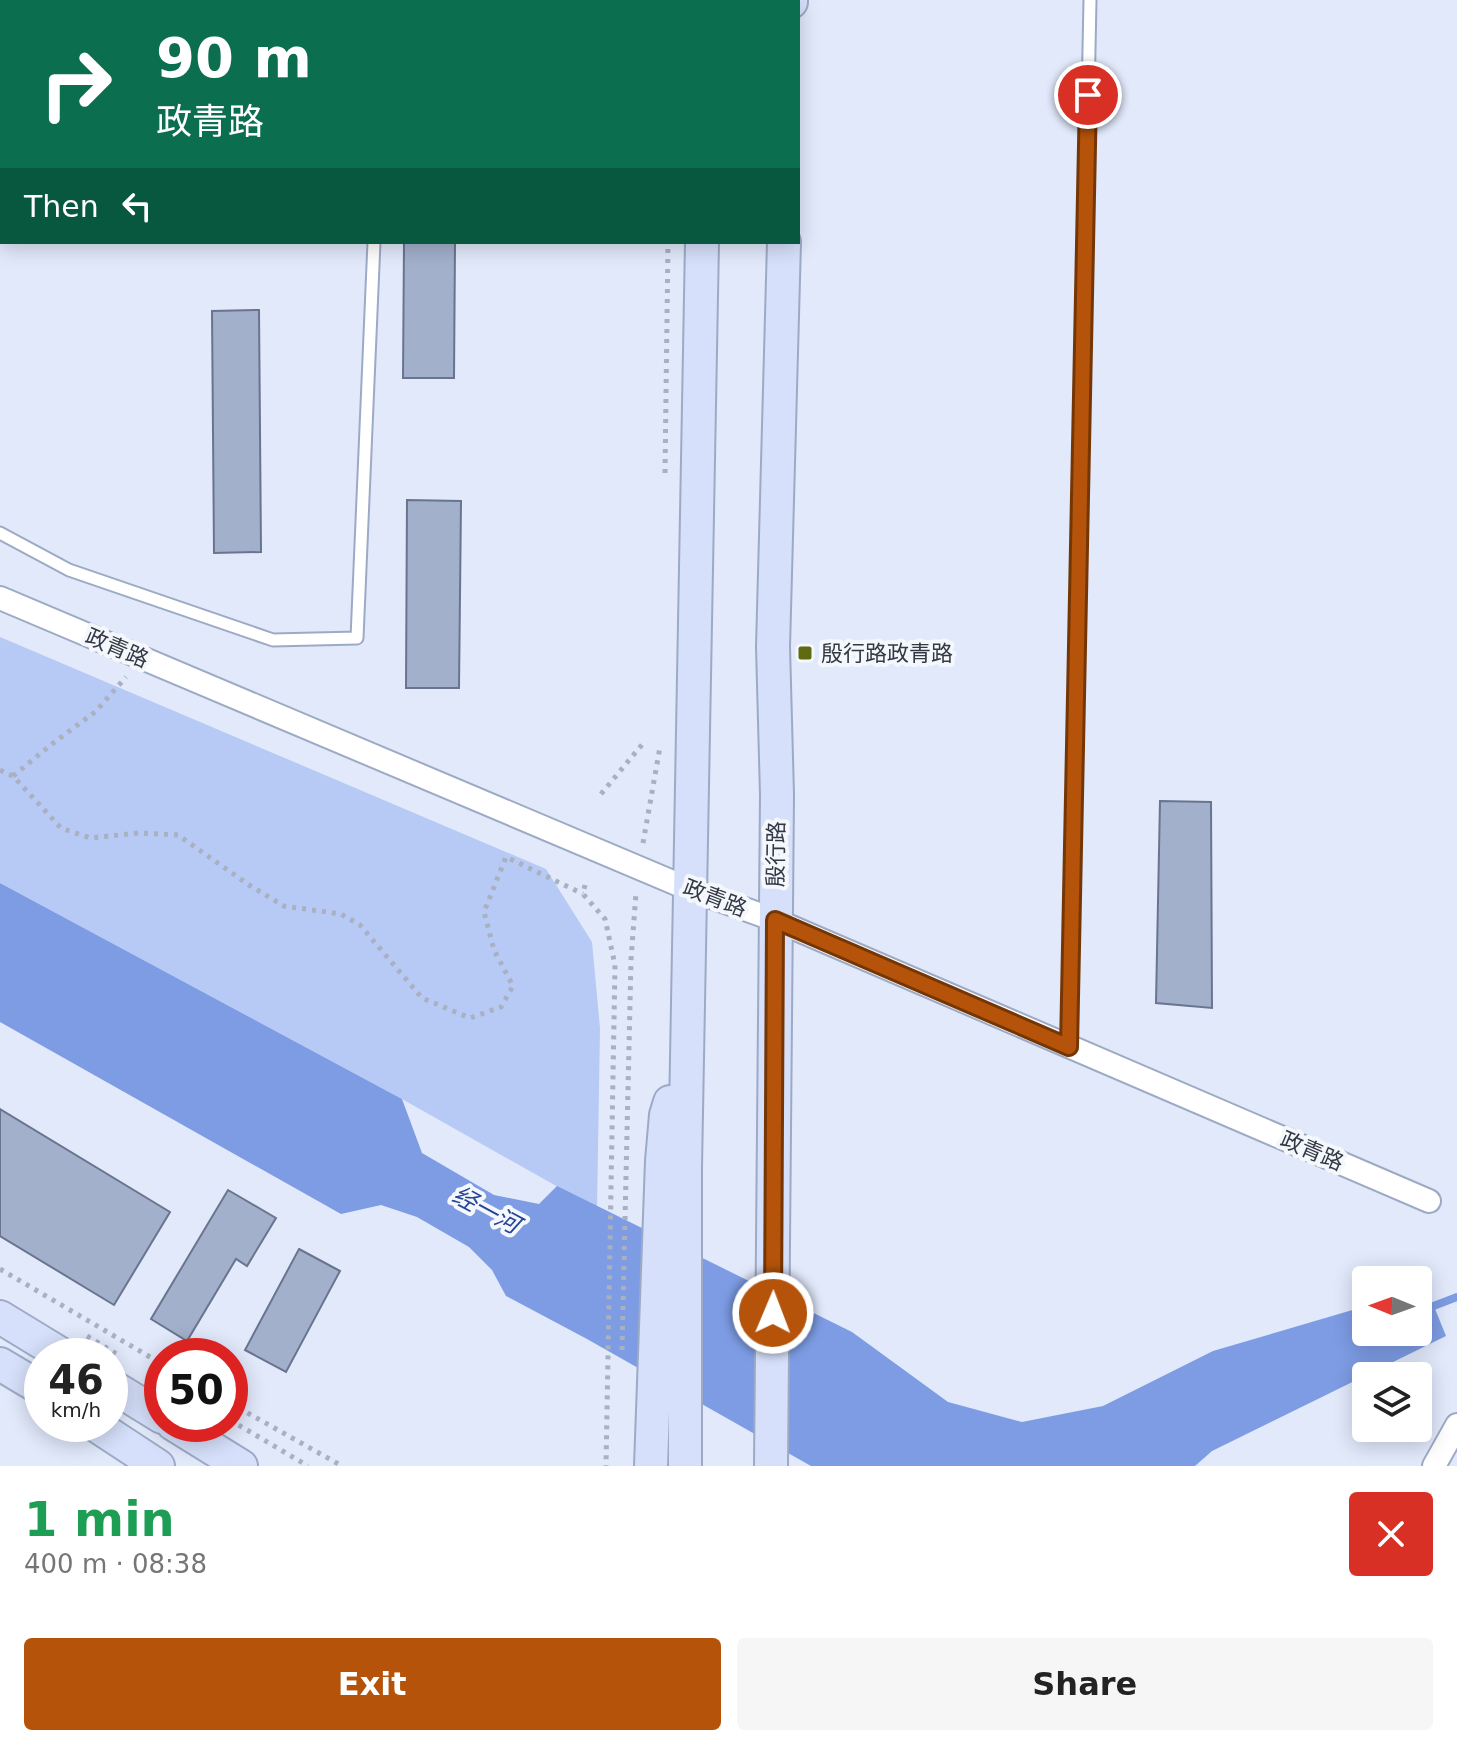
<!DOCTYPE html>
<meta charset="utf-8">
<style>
:root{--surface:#fff;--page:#f6f6f6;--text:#222;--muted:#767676;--accent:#b45309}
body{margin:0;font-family:"DejaVu Sans","Noto Sans SC",sans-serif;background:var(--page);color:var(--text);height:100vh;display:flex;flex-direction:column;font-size:30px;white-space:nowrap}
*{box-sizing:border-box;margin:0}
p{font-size:26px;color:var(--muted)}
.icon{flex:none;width:44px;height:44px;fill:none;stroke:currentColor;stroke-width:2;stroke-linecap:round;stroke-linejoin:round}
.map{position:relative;height:1466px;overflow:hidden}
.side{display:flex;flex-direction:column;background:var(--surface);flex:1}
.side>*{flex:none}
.hud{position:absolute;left:0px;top:0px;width:800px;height:244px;box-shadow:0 4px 20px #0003;background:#0b6e4f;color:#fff;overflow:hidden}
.needle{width:52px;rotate:271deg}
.controls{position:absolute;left:1352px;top:1266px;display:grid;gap:16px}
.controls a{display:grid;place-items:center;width:80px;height:80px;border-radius:8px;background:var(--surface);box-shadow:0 4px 20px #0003;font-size:40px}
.speed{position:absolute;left:24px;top:1338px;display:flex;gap:16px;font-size:40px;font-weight:700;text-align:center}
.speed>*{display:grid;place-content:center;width:104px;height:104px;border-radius:50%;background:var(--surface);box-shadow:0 4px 20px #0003;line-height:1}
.speed small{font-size:20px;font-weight:400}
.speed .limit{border:12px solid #d22;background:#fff;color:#111}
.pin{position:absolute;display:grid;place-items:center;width:68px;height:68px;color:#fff;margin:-34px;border:4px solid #fff;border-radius:50%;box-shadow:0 2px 8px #0007}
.me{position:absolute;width:88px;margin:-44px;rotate:1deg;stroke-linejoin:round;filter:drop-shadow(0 0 6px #0008)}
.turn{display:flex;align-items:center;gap:28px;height:168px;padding:0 24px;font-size:36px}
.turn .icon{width:104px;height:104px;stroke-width:2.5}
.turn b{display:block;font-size:56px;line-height:68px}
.then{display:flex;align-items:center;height:76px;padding:0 24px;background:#0003;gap:16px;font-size:30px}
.round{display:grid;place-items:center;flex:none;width:84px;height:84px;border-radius:8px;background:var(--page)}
.overview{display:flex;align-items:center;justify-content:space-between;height:136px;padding:0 24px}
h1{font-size:48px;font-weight:600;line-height:60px;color:#1e9e55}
.action{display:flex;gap:16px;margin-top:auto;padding:16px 24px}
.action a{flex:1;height:92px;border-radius:8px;background:var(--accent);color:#fff;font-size:32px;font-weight:600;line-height:92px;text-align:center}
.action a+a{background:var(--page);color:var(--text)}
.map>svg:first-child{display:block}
.green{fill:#b7caf5}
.water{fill:#7d9ce4}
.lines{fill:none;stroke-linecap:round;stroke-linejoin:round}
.stream{stroke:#7d9ce4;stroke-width:8}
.building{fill:#a3b0cb;stroke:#69748e;stroke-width:2}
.lane-casing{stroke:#9daac5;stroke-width:15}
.street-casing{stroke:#9daac5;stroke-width:26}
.secondary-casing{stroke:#9daac5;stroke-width:36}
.path{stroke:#a9b0c0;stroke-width:5;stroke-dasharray:4 6;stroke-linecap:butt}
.lane{stroke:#fff;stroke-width:11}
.street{stroke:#fff;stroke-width:22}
.secondary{stroke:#d6e0fa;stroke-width:32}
.route-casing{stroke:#753606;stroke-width:20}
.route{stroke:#b45309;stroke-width:14}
.poi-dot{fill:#606a10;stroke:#f4f7fc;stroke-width:3}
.labels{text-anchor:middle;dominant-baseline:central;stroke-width:8;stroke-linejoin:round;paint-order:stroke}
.street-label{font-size:22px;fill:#333844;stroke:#f4f7fc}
.poi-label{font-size:22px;fill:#333844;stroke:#f4f7fc;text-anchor:start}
.water-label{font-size:24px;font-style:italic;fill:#274498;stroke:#f4f7fc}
</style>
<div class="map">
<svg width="1457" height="1466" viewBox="0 0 1457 1466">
<rect width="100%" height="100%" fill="#e1e9fb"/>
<path class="green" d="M0 637 546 869 592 942 600 1028 597 1209 402 1099 0 883Z"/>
<path class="water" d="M0 883 402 1099 422 1153 494 1195 539 1204 557 1186 852 1332 948 1402 1022 1422 1103 1406 1213 1351 1366 1306V1332H1418V1291L1427 1289 1446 1336 1212 1451 1195 1466H811L587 1339 506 1296 492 1270 469 1247 417 1217 381 1205 341 1214 0 1022Z"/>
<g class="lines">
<path class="stream" d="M1418 1312 1457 1297"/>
</g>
<g class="building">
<rect x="181" y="0" width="38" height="2"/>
<rect x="408" y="0" width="54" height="2"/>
<path d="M404 242H455L454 378H403Z"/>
<path d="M259 310 261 552 214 553 212 311Z"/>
<path d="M407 500 461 501 459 688H406Z"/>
<path d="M1160 801 1211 802 1212 1008 1156 1003Z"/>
<path d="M0 1109 170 1212 114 1305 0 1236Z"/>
<path d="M228 1190 276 1218 247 1266 236 1259 187 1341 151 1319Z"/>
<path d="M299 1249 340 1271 286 1372 245 1350Z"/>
</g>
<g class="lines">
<defs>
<g id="lane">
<path d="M384 2V0"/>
<path d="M0 533 69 570 273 640 357 638 374 242"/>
<path d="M1069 1046 1090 0"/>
</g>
<g id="street">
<path d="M0 598 689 889 775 920 1429 1201"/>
<path d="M1434 1466 1457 1425"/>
</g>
<g id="secondary">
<path d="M707 2V0"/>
<path d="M791 2V0"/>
<path d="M0 1317 64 1356"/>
<path d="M0 1364 42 1389"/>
<path d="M110 1385 162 1417"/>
<path d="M94 1424 158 1466"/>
<path d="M173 1424 241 1466"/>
<path d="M651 1466 662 1161 666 1115 670 1102"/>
<path d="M685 1466V1167L702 242"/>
<path d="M771 1466 777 795 773 647 784 242"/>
</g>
</defs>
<use href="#lane" class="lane-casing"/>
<use href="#street" class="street-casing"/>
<use href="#secondary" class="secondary-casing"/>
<g class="path">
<path d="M672 2V0"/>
<path d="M665 473 668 242"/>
<path d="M0 770 13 776 61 828 90 838 139 833 178 835 249 885 284 906 341 914 360 925 422 998 470 1018 501 1007 513 986 494 950 484 912 506 857 583 894"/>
<path d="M13 776 52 744 95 712 126 677"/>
<path d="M601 794 645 741"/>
<path d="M643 843 660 747"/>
<path d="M585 885 583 894 605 919 615 965 606 1466"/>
<path d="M0 1269 162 1364"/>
<path d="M87 1336 120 1356"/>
<path d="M622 1350 631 960 636 893"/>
<path d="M230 1403 342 1466"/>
<path d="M230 1420 308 1466"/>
</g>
<use href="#lane" class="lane"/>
<use href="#street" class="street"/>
<use href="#secondary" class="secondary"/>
</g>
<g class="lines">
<defs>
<path id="route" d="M773 1313 775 920 1069 1047 1088 95"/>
</defs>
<use href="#route" class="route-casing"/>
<use href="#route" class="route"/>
</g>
<rect class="poi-dot" x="797" y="645" width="16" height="16" rx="4"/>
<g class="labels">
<g class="street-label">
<text transform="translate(117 648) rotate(23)">政青路</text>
<text transform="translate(776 854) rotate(-89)">殷行路</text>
<text transform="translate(715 898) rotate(21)">政青路</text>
<text transform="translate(1312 1151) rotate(23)">政青路</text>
</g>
<g class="poi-label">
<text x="821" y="653">殷行路政青路</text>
</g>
<g class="water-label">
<text transform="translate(486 1210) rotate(28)">经一河</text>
</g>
</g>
</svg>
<div class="controls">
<a><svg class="needle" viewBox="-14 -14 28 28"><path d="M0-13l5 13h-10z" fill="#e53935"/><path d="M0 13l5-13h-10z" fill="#767676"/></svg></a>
<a><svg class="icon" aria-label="layers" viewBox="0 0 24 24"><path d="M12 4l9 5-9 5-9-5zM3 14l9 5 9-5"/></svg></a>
</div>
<div class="speed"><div>46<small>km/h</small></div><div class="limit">50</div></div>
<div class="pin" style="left:1088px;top:95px;background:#d93025"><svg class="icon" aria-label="arrive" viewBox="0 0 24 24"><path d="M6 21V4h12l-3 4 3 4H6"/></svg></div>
<svg class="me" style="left:773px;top:1313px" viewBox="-20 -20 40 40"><circle r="17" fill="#b45309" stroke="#fff" stroke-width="3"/><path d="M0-11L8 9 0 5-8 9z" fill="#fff"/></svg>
<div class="hud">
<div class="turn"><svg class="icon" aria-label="right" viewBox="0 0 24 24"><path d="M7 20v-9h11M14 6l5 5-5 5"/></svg><div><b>90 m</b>政青路</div></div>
<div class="then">Then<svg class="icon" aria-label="left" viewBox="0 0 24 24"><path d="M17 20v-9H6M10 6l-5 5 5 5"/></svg></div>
</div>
</div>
<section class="side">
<div class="overview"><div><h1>1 min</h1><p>400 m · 08:38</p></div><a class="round" style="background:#d93025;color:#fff"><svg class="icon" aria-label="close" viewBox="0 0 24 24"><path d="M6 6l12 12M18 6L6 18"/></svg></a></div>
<div class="action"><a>Exit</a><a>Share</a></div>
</section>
